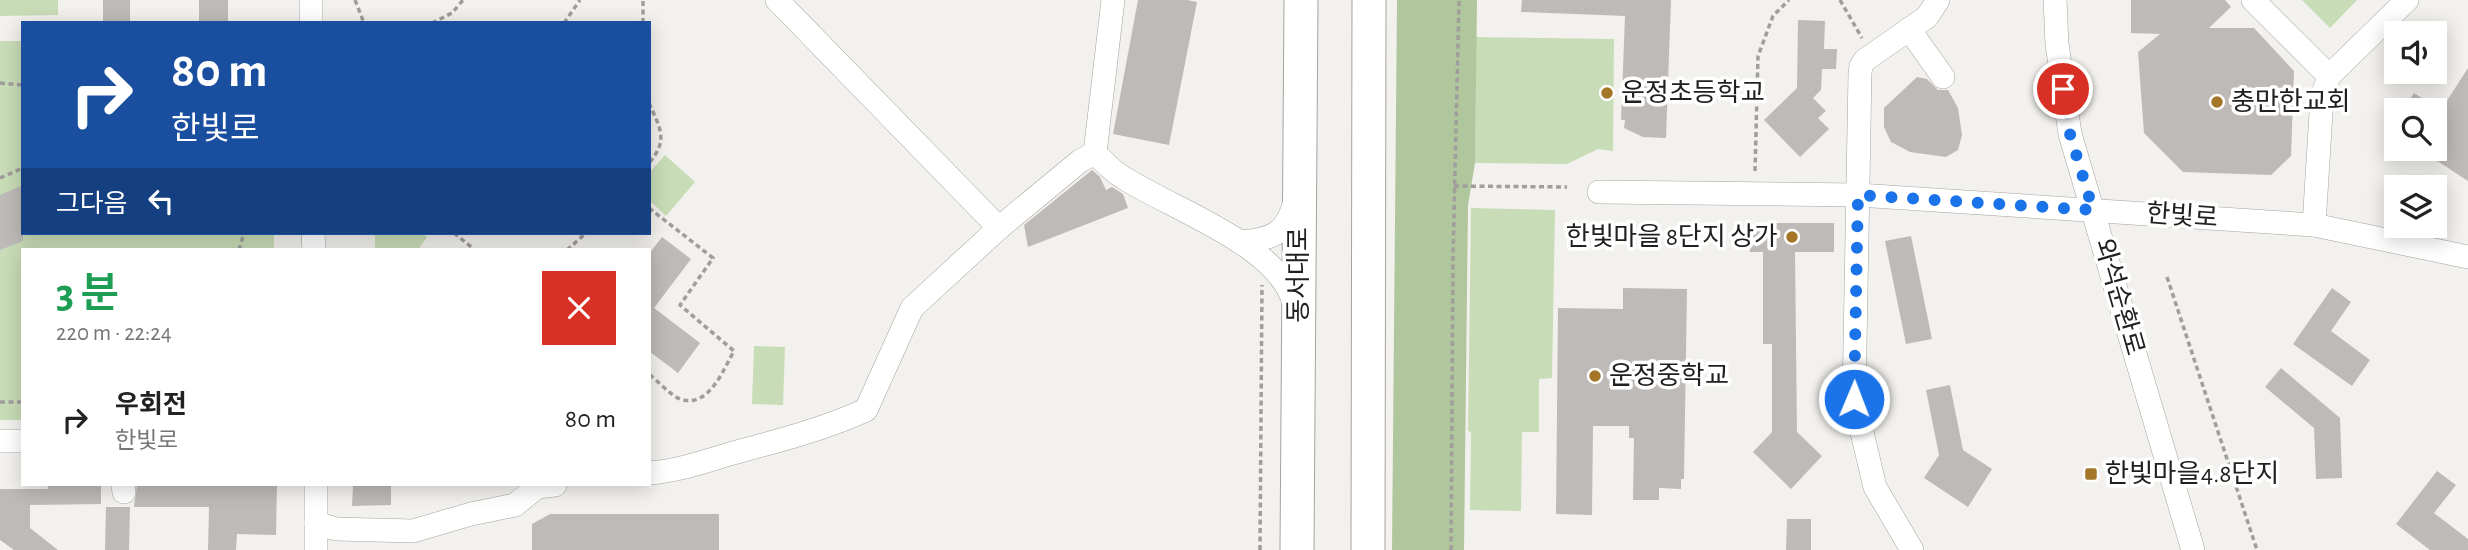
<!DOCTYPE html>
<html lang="ko">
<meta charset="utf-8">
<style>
:root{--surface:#fff;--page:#f2f2f2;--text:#222;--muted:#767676}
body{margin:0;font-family:"Alegreya Sans","Noto Sans KR",sans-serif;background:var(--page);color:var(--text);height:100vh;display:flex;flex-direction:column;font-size:26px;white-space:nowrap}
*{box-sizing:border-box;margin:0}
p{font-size:23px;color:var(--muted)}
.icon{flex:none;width:38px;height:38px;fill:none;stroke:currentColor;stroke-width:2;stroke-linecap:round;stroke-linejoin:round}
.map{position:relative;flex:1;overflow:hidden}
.sheet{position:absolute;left:21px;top:248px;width:630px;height:238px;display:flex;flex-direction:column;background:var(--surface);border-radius:0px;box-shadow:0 4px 18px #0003}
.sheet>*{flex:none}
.hud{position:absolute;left:21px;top:21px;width:630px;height:214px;border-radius:0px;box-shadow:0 4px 18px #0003;background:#1a4fa0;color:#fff;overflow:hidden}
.controls{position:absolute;left:2384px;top:21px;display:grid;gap:14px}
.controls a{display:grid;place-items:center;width:63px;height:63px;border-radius:0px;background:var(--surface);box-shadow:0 4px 18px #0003;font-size:35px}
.pin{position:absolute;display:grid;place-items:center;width:60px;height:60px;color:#fff;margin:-30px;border:4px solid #fff;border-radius:50%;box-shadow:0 2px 7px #0007}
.me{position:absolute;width:77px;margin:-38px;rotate:1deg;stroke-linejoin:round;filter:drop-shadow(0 0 5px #0008)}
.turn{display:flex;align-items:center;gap:24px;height:147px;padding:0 35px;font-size:32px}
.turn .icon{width:91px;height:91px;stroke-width:2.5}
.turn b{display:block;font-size:49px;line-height:60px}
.then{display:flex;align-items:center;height:66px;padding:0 35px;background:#0003;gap:14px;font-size:26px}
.round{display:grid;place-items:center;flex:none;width:74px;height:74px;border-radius:0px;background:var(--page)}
.headline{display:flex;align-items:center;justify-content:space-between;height:119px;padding:0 35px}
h1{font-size:42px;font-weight:600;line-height:52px;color:#1e9e55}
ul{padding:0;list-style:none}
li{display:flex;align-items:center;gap:21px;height:105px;padding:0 35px}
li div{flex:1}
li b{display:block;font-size:26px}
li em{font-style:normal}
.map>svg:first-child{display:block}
.green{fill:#c8dcb7}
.forest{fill:#b0c69d}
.building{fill:#bebab8}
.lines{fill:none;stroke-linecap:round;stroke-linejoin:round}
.minor-casing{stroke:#a5a3a0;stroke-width:24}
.highway-casing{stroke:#a5a3a0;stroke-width:35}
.path{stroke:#a09e9b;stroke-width:3.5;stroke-dasharray:5 3.5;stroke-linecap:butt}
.minor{stroke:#fff;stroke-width:23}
.highway{stroke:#fff;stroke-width:33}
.route{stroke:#1a73e8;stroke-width:12;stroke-dasharray:0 21.6}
.poi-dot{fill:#a37628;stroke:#fff;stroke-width:2.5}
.labels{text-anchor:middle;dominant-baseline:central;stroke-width:7;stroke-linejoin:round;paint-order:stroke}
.poi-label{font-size:26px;fill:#20201e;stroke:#fff;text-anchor:start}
.street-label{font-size:26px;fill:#20201e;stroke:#fff}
</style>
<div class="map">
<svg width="2468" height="550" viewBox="0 0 2468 550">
<rect width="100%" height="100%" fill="#f3f1ed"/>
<g class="green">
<path d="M0 0H58V15L0 16Z"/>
<path d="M2302 0H2357L2330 28Z"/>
<path d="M1476 37 1614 39 1613 151 1598 149 1567 164 1475 163Z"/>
<path d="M0 41H23V233H274V250H23V420H0Z"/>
<path d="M665 155 695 182 666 216 649 200V173Z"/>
<path d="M1471 208 1555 210 1552 378 1539 379V432H1522L1521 511 1470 510 1471 432 1468 431Z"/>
<path d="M375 233H421L427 237 418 250H375Z"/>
<path d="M754 346 785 347 783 405 752 404Z"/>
</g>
<path class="forest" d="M1397 0H1477L1475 163 1468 205 1464 550H1392Z"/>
<g class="building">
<rect x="103" y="0" width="27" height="23"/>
<rect x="199" y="0" width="29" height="23"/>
<path d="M1138 0H1187L1197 2 1169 145 1113 134Z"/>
<path d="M1522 0H1671L1666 138 1643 137 1624 128 1625 120H1621L1625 16 1521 12Z"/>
<path d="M2131 0H2225L2231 7 2209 28H2254L2294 71 2291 156 2271 175 2183 172 2144 133 2138 52 2160 34 2131 33Z"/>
<path d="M1798 20 1825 21 1824 49H1837L1836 69H1822L1821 90 1813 98 1826 111 1818 118 1829 129 1800 157 1764 120 1797 88Z"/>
<path d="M2468 68V181L2419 149H2434V110H2403L2414 93 2441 110Z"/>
<path d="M1917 77 1927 79 1938 90H1948L1958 108 1962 135 1958 150 1946 157 1910 152 1891 142 1884 127V108Z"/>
<path d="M1092 170 1100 177 1106 190 1112 187 1123 194 1128 208 1028 247 1024 225Z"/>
<path d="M23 185V241L0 250V195Z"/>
<path d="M1750 223H1834V252H1795L1797 432 1822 456 1791 489 1753 452 1772 432V344H1763V252H1750Z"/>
<path d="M1911 236 1932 339 1906 344 1885 241Z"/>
<path d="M662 237 691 259 654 308 700 343 678 373 649 351V254Z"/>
<path d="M1623 288 1687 289 1684 479H1681V489L1659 488V500H1633L1634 438H1629V426H1593L1592 515 1556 514 1558 308 1623 309Z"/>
<path d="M2332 288 2351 302 2331 331 2370 360 2352 386 2293 344Z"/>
<path d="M2281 368 2340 418 2342 478 2316 479 2314 428 2265 387Z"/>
<path d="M1950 385 1963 450 1992 469 1968 507 1924 478 1939 455 1926 390Z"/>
<path d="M2437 471 2456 485 2434 513 2468 539V550H2430L2396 524Z"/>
<path d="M48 485H101V504L30 505V528L58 550H14L0 540V489H48Z"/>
<path d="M137 485H277L276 535 237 534 236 550H208L209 507H134Z"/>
<path d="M353 485H391V505L352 506Z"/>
<path d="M106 507H130L129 550H105Z"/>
<path d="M550 514H719V550H532V524Z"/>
<path d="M1787 519H1811V550H1786Z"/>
</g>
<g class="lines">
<defs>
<g id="minor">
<path d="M311 0V23"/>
<path d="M777 0 999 228"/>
<path d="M2055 0 2057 44 2070 134 2193 550"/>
<path d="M2253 0 2329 76"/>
<path d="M1909 29 1943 77"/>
<path d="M1095 153C1104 162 1113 172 1124 178 1172 209 1281 246 1294 304"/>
<path d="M1095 153 1113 0"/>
<path d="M1599 192 1858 195 2314 225 2468 257"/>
<path d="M2314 225 2322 97 2329 76 2407 0"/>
<path d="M313 233 314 250"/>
<path d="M1240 242C1271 240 1287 234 1295 201"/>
<path d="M0 441H23"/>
<path d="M649 473C678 471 706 461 733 453 778 441 824 429 866 410L912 308 999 228 1080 161 1095 153"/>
<path d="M123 485 124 492"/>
<path d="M316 523 336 529 413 531 471 514 515 505 537 487 555 485"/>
<path d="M316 550V485"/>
<path d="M1912 550 1875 487 1854 399 1860 73 1861 66 1865 60 1927 17 1938 0"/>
</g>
<g id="highway">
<path d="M1297 550 1301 0"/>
<path d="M1368 550 1369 0"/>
</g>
</defs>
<use href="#minor" class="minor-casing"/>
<use href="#highway" class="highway-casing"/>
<g class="path">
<path d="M355 0 364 23"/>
<path d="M1840 0 1862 38"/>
<path d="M432 23 452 13 463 0"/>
<path d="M564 23 580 0"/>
<path d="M643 23V0"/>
<path d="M0 83 23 85"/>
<path d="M649 103C660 128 669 140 649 163"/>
<path d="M1755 171 1758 56 1773 16 1789 0"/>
<path d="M0 178 23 168"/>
<path d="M1454 186 1567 187"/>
<path d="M649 208 713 258 680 305 734 351C723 370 709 409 680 399 670 395 658 381 649 374"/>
<path d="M454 233 475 250"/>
<path d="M239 250 244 233"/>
<path d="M567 250 586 233"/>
<path d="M2167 277 2257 550"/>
<path d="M0 402H23"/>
<path d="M1260 550 1262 285"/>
<path d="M1451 550 1453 259 1459 0"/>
</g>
<use href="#minor" class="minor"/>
<use href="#highway" class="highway"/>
</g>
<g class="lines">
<path class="route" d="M1854 399 1858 195 2093 210 2070 134 2063 89"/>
</g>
<g class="poi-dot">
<circle cx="1607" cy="93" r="7"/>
<circle cx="2217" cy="102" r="7"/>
<circle cx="1792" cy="237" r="7"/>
<circle cx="1595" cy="376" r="7"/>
<rect x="2084" y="467" width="14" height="14" rx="3.5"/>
</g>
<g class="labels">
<g class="poi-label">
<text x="1621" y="93">운정초등학교</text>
<text x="2231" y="102">충만한교회</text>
<text x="1778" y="237" text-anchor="end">한빛마을 8단지 상가</text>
<text x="1609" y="376">운정중학교</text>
<text x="2105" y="474">한빛마을4.8단지</text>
</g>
<g class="street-label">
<text transform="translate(2182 216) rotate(4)">한빛로</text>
<text transform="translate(1299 275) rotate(-90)">동서대로</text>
<text transform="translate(2119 297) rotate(74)">와석순환로</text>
</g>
</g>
</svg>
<div class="controls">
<a><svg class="icon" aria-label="sound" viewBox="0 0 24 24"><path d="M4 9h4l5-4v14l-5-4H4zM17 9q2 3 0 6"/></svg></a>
<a><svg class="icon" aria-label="search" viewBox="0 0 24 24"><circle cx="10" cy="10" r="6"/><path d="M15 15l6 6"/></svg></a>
<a><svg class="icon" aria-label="layers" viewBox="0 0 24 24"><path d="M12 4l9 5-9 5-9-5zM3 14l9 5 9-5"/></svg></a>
</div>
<div class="pin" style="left:2063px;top:89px;background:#d93025"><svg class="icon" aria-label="arrive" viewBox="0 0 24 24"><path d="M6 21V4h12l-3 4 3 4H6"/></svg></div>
<svg class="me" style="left:1854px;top:399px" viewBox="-20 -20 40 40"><circle r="17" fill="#1a73e8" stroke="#fff" stroke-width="3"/><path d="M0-11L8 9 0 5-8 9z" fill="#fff"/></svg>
<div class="hud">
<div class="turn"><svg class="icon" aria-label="right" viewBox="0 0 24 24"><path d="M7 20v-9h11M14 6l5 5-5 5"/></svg><div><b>80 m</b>한빛로</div></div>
<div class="then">그다음<svg class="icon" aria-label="left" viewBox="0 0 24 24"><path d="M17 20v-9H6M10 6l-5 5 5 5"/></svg></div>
</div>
<section class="sheet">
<div class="headline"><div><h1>3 분</h1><p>220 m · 22:24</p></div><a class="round" style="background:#d93025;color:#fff"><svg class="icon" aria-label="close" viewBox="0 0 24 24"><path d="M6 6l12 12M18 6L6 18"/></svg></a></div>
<ul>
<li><svg class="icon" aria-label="right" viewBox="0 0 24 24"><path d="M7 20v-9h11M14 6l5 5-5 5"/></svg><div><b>우회전</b><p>한빛로</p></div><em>80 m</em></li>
</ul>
</section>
</div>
